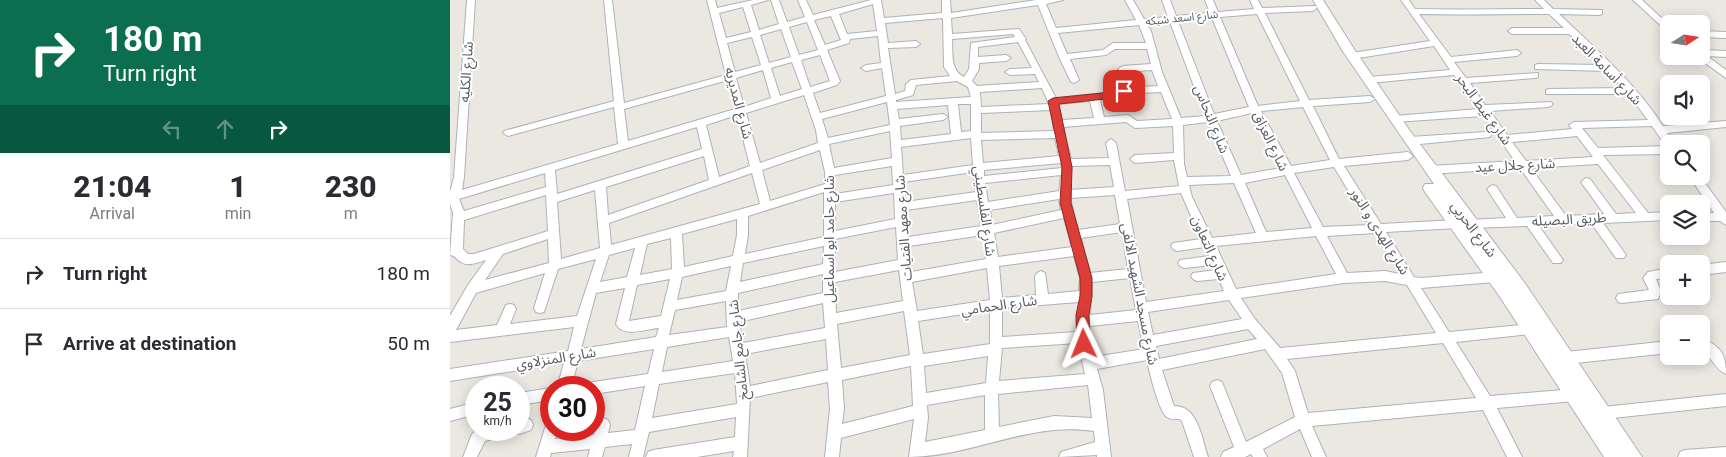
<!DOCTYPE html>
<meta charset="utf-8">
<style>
:root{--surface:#fff;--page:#f2f2f3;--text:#2b2b33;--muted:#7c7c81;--line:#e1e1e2}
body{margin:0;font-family:Roboto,"Noto Sans Arabic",sans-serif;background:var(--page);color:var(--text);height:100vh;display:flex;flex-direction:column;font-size:19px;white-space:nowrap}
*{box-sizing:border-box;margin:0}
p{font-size:16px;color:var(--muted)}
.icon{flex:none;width:28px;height:28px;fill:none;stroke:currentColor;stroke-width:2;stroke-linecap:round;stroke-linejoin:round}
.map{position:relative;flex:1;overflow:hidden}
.details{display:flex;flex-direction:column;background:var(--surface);width:450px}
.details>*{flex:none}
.top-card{background:#0b6e4f;color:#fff;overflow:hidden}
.needle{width:32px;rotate:78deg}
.tools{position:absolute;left:1210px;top:15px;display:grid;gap:10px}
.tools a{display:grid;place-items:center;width:50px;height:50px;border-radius:8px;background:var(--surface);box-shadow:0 2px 12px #0003;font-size:25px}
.speed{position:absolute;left:15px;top:376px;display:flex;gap:10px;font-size:25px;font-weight:700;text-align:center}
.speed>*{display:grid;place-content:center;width:65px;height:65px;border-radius:50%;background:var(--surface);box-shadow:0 2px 12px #0003;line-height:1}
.speed small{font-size:12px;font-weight:400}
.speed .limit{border:8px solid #d22;background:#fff;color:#111}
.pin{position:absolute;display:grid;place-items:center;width:42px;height:42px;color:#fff;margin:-21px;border-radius:10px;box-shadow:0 2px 8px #0006}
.me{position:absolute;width:55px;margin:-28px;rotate:358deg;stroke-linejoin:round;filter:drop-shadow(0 0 4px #0008)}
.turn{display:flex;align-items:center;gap:18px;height:105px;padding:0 20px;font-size:22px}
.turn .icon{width:65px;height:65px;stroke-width:2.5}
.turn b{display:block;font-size:35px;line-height:42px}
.lanes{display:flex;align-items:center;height:48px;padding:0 20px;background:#0003;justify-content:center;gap:25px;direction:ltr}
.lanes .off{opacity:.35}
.eta{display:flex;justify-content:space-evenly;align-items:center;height:85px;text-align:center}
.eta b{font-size:30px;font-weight:800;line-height:35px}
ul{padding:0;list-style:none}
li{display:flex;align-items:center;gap:15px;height:70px;padding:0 20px;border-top:1px solid var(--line)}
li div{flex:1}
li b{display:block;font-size:19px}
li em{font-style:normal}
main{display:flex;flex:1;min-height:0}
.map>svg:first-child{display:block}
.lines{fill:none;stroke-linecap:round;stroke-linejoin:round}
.minor-casing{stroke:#aeb2b6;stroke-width:2}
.tertiary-casing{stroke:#aeb2b6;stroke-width:2}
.minor{fill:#fff;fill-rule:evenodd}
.tertiary{fill:#fff;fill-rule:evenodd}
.route{fill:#dc3d36;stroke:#8f2823}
.labels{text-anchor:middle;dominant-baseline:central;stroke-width:4;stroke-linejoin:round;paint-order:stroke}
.far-street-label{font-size:11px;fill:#595d61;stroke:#fff}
.street-label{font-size:14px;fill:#595d61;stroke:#fff}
</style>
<main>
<section class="details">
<div class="top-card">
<div class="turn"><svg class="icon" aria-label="right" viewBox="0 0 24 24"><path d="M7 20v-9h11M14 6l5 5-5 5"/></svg><div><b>180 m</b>Turn right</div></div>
<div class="lanes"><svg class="icon off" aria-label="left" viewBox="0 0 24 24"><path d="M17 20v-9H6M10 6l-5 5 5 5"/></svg><svg class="icon off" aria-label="ahead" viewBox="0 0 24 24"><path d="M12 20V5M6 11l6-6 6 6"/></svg><svg class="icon" aria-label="right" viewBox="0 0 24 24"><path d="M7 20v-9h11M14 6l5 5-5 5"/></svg></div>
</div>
<div class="eta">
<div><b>21:04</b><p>Arrival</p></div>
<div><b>1</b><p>min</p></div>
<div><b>230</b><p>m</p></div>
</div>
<ul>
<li><svg class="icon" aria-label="right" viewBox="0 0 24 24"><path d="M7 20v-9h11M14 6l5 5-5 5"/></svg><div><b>Turn right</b></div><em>180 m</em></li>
<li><svg class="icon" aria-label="arrive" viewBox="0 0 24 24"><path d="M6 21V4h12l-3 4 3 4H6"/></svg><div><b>Arrive at destination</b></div><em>50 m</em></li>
</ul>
</section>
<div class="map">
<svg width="1276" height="457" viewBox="0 0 1276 457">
<rect width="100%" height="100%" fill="#ebe8e1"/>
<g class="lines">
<defs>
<g id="minor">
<path d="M17 0H25L14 177 12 190 168 144 164 107 58 136 53 133 54 131 164 101 154 0H162L174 103 276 75 257 0H265L267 8 303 0H318L301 5 309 30 329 24 321 0H329L337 22 355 17 348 0H356L363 15 421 0H431L434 18 492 13V0H500L501 13 586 0H613L596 4 606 28 686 20 675 0H683L694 19 718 17 712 0H720L726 16 760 13 755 0H763L768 12 804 9 800 0H808L812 8 866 6 867 8 863 11 815 13 859 100 920 96 925 99 920 102 863 106 889 159 958 152 963 156 958 160 894 166 931 224 1007 220 1011 221 1013 224 1011 227 1007 228 936 232 964 277 971 278 1046 272 1050 274 1052 277 1050 280 1046 282 971 288 999 332 1081 324 1085 325 1087 329 1085 333 1081 334 1006 342 1040 396 1125 389 1130 391 1132 395 1130 399 1125 401 1047 408 1072 457H1057L1033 410 862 426 876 457H862L850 429 813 449 817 457H803L801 454 795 457H771L773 452 784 447 760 386 762 382 767 380 772 382 796 442 845 417 832 373 815 349 712 370 724 406C748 405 752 439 758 457H744L732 421 729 419C725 419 721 420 717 417 709 412 699 371 697 360L647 369 653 390 661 457H647V455L609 457 611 452 645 442 644 431C580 421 521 457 459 457L464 419 391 438 389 457H375L380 409 378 382 300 398 297 457H283L284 451 247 457H196L198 452 203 450 285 437 286 417 199 432 193 457H179L182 444 155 447 152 457H138L140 449 101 453 100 457H86L96 425 101 423V430H108L105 439 144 435 148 420 153 418 158 420 160 425 158 433 185 430 195 386 144 394V388H137L138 384 143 382 198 374 204 349 128 361 121 388H107L114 363 0 381V369L118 351 124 327 0 342V316L18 285 36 260C29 262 18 267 11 262 6 259 6 256 0 255L3 213 0 204V192L4 177ZM423 4 427 31 397 34 389 14ZM588 5 609 57 621 82 624 83 629 80 620 59 656 55 665 49H697L701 64 673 66 668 69 673 72 702 70 708 86 669 88 654 93 606 98 575 40 576 39 569 29 502 34 501 18ZM293 7 301 32 276 38 269 13ZM807 14 850 101 808 106 770 17ZM381 16 391 40 375 45 364 20ZM493 18 494 67 500 76 461 80 456 84 455 91 445 94 438 48 466 47 470 44 466 41 438 43 435 23ZM762 18 799 107 764 114 728 21ZM357 22 368 50 349 55 339 27ZM720 22 755 116 731 118 712 72 701 31 697 24ZM689 25 696 43H663L653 50 617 54 608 33ZM331 29 341 57 319 63 310 35ZM563 34 565 37 521 43 519 69 514 77C500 70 503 54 502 39ZM428 36 431 63 416 65 411 68 416 71 432 68 436 96 370 113 363 93 387 85 390 81 377 50 399 43 400 39ZM302 37 311 65 285 72 277 43ZM568 42 582 68 560 69 555 72 560 75 585 74 589 82 527 86 522 81 529 69V63L556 61 561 58 556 55 528 57V47ZM370 55 380 81 360 87 351 60ZM342 62 352 89 330 96 321 68ZM313 70 321 98 294 107 286 78ZM278 80 285 109 178 141 174 109ZM507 81 518 87 521 97 446 102V100L463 95 466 85ZM592 88 599 104 531 107 530 92ZM711 92 722 119 687 121 678 115 654 117 650 100 670 94ZM354 95 366 130 368 143 310 163 296 113ZM640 101 644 118 612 120 608 104ZM437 102 440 125 378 138 372 119ZM508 104H521V131L511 132ZM498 105 501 134 451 140 450 126 493 120 498 117 493 114 449 119 447 109ZM853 107 880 160 841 166 811 111ZM601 110 604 131 531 133V113ZM802 113 831 168 791 175 767 121ZM287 115 300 166 269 177 256 125ZM676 122 685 128 723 126 724 153 685 155 680 159 685 163 724 160 729 186 675 191 666 143 661 139 656 143 659 158 621 159 613 127ZM758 122 781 176 737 177 734 164 733 125ZM247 127 252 149 107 194 105 170ZM440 131 442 158 384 168 379 144ZM521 138 523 165 453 175 451 147ZM605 138 609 156 533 163 531 140ZM370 150 375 172V184L320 201 312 170ZM254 156 259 180 158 215 156 187ZM611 163 612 168 534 176V170ZM660 165 664 187 619 190 622 166ZM442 166 443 185 385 194V175ZM884 167 919 225 873 227 844 173ZM523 172 526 192 455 202 454 182ZM95 173 96 187 14 211 9 199ZM302 173 310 204 161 245 159 223ZM611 175 609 191 538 202 535 183ZM835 175 862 228 816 232 795 183ZM784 183 806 233 762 238 742 197 739 185ZM145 190 150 248 111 259 107 202ZM374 192V237L295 254 298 235V216ZM444 193 445 219 385 231V202ZM731 193 751 239 723 243 721 246 723 249 727 251 755 247 759 256 730 260 728 263 730 266 734 268 763 265 765 270 743 273 741 276 743 279 747 281 769 279 774 291 696 302 677 199ZM96 195 98 231 24 254H18L13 249 14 220ZM665 195 670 224 628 230 620 198ZM609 199 611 210 542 225 540 210ZM527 200 531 226 458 237 456 210ZM614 218 622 247 548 257 544 233ZM287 219V235L283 256 234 267 232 234ZM446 227 448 260 385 272V239ZM672 232 678 269 640 273 631 238ZM925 233 950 274 935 271 897 273 877 236ZM533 235 536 259 461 272 459 246ZM866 236 886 274 786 289 766 246ZM221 238 222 269 190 275 197 244ZM98 239 99 263 35 280 53 254ZM374 246 373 264 290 282 293 263ZM185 248 177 277 150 282 159 255ZM624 256 630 278 629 291 598 294 595 273 591 271 587 273 585 276 586 295 552 298 549 266ZM146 259 127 316 60 324 66 309 64 305 60 304 56 305 47 325 6 330 26 293 95 273 84 308 86 312 90 313 94 312 108 269ZM281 266 276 291 227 300 232 277ZM537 268 540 300 467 311 462 282ZM449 270 453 301 386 313 385 282ZM373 274V293L288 311V293ZM680 278 686 310 640 315 642 282ZM220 279 211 316 179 321 187 285ZM935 281 957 285 986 333 830 348 805 319 791 298 894 283ZM175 288 166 324C173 338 196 329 209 328L206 337 131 349 146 293ZM779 300 792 319 703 335 698 312ZM276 301 277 327 219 335 225 310ZM629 302 627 332 552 337V308ZM373 303 375 328 293 343 289 322ZM540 310V344L473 354 468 321ZM454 311 460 355 391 368 387 324ZM688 321 694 349 644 357 639 337 640 326ZM798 329 807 339 709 359 706 346ZM279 337 283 361 212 372 217 347ZM376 339 378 370 300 386 295 354ZM628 343 635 374 549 381 552 348ZM993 343 1026 398 858 413 845 371 837 359ZM538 356 536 383 476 393 474 366ZM461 366 463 406 392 424 394 409 392 380ZM285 373 287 404 202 418 209 384ZM638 385 642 418 604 416 549 427 548 394ZM535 395V430L475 442 478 418 477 405Z"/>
<path d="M951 0H959L965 9C1008 10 1051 9 1094 9L1085 0H1094L1103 9 1152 10V14L1149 15 1109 14C1146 49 1186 84 1213 126L1276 121V127L1217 133 1225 144H1219V154L1153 155 1198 213 1219 212V220L1153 223 1176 255 1174 258H1166L1141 223 1089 226 1113 260 1111 263H1103L1077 226 1020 228 1016 227 1014 224 1016 221 1020 220 1056 218 1037 189 1042 185 1046 186 1067 218 1104 216 1070 168 980 174 975 170 980 166 1065 161 1033 116 945 122 940 119 945 116 1028 109 1004 75 919 83 914 80 919 77 1000 70 984 46 902 59 898 56 902 53 980 41ZM969 14C1012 15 1055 14 1099 14L1114 28H1062L1058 31 1062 34H1119L1151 65 1088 64 1085 65V69L1157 71 1173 88 1099 89 1096 90V94H1178L1198 120 1124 122 1119 125 1122 129 1057 135 1040 111 1098 107 1101 106 1103 104 1101 102 1035 105 1020 83 1085 78 1088 77V73L1016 78 1004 62 1067 56 1071 53 1067 50 1001 57ZM1202 126 1216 146 1148 148 1132 128ZM1127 136 1143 157 1076 161 1062 142ZM1148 164 1186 213 1166 214 1140 179 1136 178 1131 182 1154 214 1116 216 1081 168Z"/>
<path d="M1183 0H1192L1219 25V33Z"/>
<path d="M1251 31 1276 32V38L1251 37Z"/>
<path d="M1251 50 1276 51V57L1257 56 1276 70V78L1248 58 1247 56H1251Z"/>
<path d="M1036 132 1040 133 1041 135 1040 137 960 145 955 141 960 137Z"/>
<path d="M1239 176H1250L1276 212V225L1270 221H1251V213H1264Z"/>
<path d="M1276 262V272L1251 275V265Z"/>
<path d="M1219 268V278L1206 279 1211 291 1208 299 1172 303 1168 302 1166 298 1168 294 1199 290 1193 278 1198 272Z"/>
<path d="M1251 338C1271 346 1276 354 1276 374 1265 370 1262 356 1251 350Z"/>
<path d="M1219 341V353L1116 364 1111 362 1110 358 1111 354 1116 352Z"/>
<path d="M101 388V400L69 405V393Z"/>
<path d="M1276 394V406L1153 419 1148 418 1146 413 1148 408 1153 407Z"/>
<path d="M26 402V414L0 421V409Z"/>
<path d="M76 418 81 420 83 425 81 430 69 434 64 432 63 430H69V420Z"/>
<path d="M27 430H59L57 435 35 441 27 457H13L22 434Z"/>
<path d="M1276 447V457H1228L1230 452 1235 450Z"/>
</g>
<path id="tertiary" d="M863 0H873L904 49 960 131 1074 282 1192 457H1154L1050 297 975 192 973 188 975 184H984L892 50Z"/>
</defs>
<use href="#minor" class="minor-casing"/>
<use href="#tertiary" class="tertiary-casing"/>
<use href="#minor" class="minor"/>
<use href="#tertiary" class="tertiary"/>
</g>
<path class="route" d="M667 88H674L679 91 678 93 655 99 609 104 622 167 621 203 642 278V296L639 315 640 344 638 348 634 350 629 348 627 344 626 315 630 296V278L610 203 612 167 598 101 603 98 653 93Z"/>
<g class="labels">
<g class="far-street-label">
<text transform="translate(732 18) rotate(-6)">شارع اسعد شبكه</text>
</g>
<g class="street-label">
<text transform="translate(1157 69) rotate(46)">شارع أسامة العبد</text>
<text transform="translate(16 72) rotate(-86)">شارع الكليه</text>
<text transform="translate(289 103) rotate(75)">شارع المديريه</text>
<text transform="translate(1034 109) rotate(54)">شارع غيط البحر</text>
<text transform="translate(762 119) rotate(68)">شارع النحاس</text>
<text transform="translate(821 141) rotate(64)">شارع العزاق</text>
<text transform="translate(1065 165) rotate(-3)">شارع جلال عيد</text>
<text transform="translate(535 211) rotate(82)">شارع الفلسطيني</text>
<text transform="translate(1119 219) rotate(-3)">طريق البصيله</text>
<text transform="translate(453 228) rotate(-94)">شارع معهد الفتيات</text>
<text transform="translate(1024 229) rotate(53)">شارع الحربي</text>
<text transform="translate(930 231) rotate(58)">شارع الهدى و النور</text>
<text transform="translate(379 239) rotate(-90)">شارع حامد ابو اسماعيل</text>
<text transform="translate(760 248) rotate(66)">شارع التعاون</text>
<text transform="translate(690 294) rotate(79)">شارع مسجد الشهيد الالفى</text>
<text transform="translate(549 305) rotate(-8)">شارع الحمامي</text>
<text transform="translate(288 350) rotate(-96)">شارع جامع الشامخ</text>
<text transform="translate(106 358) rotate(-9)">شارع المنزلاوي</text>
</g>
</g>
</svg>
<div class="tools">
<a><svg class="needle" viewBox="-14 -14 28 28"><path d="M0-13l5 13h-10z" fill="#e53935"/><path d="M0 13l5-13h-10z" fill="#7c7c81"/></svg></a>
<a><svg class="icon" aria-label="sound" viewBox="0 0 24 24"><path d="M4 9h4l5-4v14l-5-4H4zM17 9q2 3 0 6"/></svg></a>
<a><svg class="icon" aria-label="search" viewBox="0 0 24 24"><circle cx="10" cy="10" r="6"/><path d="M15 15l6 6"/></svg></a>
<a><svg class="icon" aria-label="layers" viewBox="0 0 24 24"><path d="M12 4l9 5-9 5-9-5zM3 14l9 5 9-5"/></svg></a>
<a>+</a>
<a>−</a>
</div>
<div class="speed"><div>25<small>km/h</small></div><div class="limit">30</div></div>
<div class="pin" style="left:674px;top:91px;background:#d93025"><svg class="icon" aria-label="arrive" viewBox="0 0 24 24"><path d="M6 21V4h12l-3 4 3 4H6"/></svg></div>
<svg class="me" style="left:634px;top:344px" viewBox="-20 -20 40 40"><path d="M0-17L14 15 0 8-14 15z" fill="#dc3d36" stroke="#fff" stroke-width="4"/></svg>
</div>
</main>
